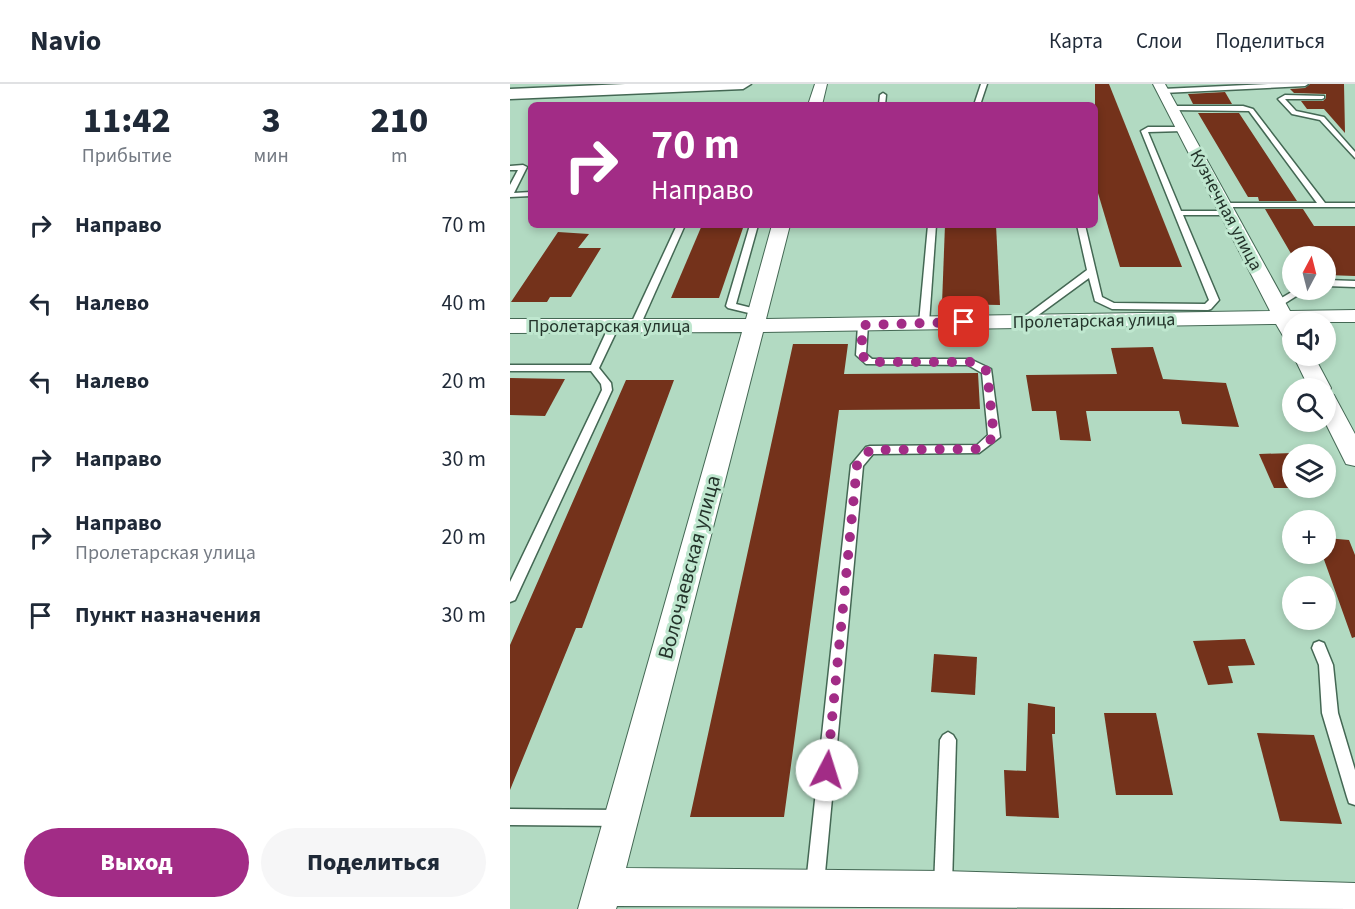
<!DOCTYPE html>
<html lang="ru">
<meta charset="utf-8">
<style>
:root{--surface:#fff;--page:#f6f6f7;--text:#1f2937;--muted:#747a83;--line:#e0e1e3;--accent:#a22c86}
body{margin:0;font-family:"Source Sans 3",sans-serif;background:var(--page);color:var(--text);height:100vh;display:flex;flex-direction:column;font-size:22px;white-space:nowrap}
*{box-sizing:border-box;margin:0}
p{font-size:20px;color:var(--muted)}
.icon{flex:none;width:33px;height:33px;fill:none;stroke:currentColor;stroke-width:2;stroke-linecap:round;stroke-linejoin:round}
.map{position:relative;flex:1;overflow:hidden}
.sheet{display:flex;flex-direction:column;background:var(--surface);width:510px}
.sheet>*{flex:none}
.hud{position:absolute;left:18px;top:18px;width:570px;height:126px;border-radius:9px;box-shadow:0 3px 9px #0003;background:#a22c86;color:#fff;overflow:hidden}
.needle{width:39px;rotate:7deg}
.tools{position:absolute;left:772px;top:162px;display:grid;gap:12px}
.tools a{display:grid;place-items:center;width:54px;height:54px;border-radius:50%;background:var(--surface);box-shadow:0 3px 9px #0003;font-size:30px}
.pin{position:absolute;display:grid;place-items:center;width:51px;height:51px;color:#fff;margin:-26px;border-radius:12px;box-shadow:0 3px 9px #0006}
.me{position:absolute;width:66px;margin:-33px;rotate:5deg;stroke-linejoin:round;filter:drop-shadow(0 0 4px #0008)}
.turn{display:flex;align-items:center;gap:21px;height:126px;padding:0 24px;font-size:27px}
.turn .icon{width:78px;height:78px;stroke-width:2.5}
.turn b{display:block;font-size:42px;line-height:51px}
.eta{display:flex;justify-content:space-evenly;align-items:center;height:102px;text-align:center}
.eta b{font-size:36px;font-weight:800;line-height:42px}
.action{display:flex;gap:12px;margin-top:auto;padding:12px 24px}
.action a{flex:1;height:69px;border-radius:36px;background:var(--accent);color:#fff;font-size:24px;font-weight:800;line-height:69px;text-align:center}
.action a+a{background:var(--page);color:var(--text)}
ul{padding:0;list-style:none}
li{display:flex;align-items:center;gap:18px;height:78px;padding:0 24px}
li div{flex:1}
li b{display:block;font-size:22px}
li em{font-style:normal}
header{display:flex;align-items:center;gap:36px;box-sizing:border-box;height:84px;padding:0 30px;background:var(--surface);border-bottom:2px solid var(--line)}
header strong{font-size:28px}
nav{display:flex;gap:33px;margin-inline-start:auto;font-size:21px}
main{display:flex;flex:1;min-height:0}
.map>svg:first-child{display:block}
.building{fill:#74321b}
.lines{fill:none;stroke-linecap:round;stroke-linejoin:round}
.service-casing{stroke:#446854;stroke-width:3}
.minor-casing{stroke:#446854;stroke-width:2}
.primary-casing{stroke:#446854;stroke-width:3}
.service{fill:#fff;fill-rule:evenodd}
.minor{fill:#fff;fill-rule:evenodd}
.primary{fill:#fff;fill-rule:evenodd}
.route{stroke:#a22c86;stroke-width:10;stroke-dasharray:0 18}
.labels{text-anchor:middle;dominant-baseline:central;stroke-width:6;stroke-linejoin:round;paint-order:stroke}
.far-street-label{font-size:18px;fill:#24342b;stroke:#bfe7cf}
.street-label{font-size:21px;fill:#24342b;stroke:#bfe7cf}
</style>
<header>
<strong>Navio</strong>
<nav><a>Карта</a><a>Слои</a><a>Поделиться</a></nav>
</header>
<main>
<section class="sheet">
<div class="eta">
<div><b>11:42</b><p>Прибытие</p></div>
<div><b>3</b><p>мин</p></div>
<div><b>210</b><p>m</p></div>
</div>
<ul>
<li><svg class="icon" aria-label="right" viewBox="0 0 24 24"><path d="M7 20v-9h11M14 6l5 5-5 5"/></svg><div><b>Направо</b></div><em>70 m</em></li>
<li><svg class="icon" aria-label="left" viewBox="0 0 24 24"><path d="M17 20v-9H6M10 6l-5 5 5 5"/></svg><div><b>Налево</b></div><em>40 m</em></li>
<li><svg class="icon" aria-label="left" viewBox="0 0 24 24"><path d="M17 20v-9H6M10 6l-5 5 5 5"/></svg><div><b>Налево</b></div><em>20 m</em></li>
<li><svg class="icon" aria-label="right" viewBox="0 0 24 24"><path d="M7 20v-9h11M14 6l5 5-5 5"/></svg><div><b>Направо</b></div><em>30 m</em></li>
<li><svg class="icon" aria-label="right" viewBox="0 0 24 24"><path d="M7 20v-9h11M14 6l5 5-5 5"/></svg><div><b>Направо</b><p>Пролетарская улица</p></div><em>20 m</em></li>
<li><svg class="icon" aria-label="arrive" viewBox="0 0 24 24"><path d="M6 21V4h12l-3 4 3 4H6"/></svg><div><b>Пункт назначения</b></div><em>30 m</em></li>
</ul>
<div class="action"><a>Выход</a><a>Поделиться</a></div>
</section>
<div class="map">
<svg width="845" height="825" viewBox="0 0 845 825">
<rect width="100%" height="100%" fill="#b2dac2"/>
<g class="building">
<path d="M585 0H599L672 183H610L585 99Z"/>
<path d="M800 0H834L835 49 814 25H797L791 17H813L816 14V10L784 9 780 5 795 4Z"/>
<path d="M715 8 722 20H683L678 10Z"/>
<path d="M688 29H729L787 117H749L748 113H738Z"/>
<path d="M755 125H793L804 142H845V192L816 191V172L783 173Z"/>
<path d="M192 141H234L209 214H161Z"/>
<path d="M435 141H486L490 221 432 220Z"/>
<path d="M48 148 79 150 68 164H91L61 213H40L37 218H1Z"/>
<path d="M283 260H338L334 290 468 289 470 325 329 326 274 733H180Z"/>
<path d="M643 263 653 295 716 299 729 343 672 340 669 327H576L581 357 550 356 546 327H522L516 291 607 290 601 264Z"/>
<path d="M0 294 55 295 35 332 0 331Z"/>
<path d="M116 296H164L72 544H66L0 706V561Z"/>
<path d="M783 369V404H764L749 370Z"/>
<path d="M816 454 839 456 845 471V553L842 554 812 470H816Z"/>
<path d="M735 555 745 581 718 582 723 599 698 601 683 557Z"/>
<path d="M424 570 467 573 465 611 421 608Z"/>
<path d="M518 619 545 623V650H542L549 734 496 732 494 686 516 687Z"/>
<path d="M594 629H646L663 711H606Z"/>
<path d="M747 649 804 651 832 740 770 737Z"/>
</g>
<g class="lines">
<defs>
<g id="service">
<path d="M471 0H477L470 21H464Z"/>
<path d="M758 0H798L795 2 653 9 650 7 653 5Z"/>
<path d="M373 9 376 11 375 21H369L370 11Z"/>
<path d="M775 11 814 12V14L812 15H775L786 27 814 33 845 68V74L810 36 782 30 768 15Z"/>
<path d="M733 22 743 25 815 119H845V123H711V119H807L739 27 662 26 659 24 662 22Z"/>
<path d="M638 43H673L676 45 673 47 638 48 671 127H718L722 129 718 131H673L709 216 701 225 698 226 602 225 585 217 579 194 516 240H510V236L577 186 567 141H575L592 213 604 219 695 220 699 216 631 47Z"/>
<path d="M13 81 17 83 4 109 21 108V112L0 113V101L8 86H0V82Z"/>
<path d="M167 141H175L130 242 125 245 122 244 120 242Z"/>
<path d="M240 141H248L226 220 250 226 252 228 247 231 218 224 216 222Z"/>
<path d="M418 141H426L419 239 414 242 409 239Z"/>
<path d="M816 196 845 197V203L816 202Z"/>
<path d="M785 206H796L769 223H763V219Z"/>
<path d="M353 238 358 241 356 270 362 275H460L481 285 490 353 469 369 363 370 353 382 314 800 311 806 305 809 299 806 296 800 341 381 356 363 360 362 467 361 478 351 472 289 458 281 356 280 346 271 348 241Z"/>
<path d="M104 239 109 242 89 284 101 299 102 306 5 516 0 518V498L92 306 91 300 81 287H0V281H81L99 242Z"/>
<path d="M809 557 814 559 823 581 828 629 845 686V721L839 719 837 713 812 629 809 581 802 564 804 559Z"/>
<path d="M438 648 443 651 446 656 442 802 439 808 433 811 427 808 424 802 430 656 433 651Z"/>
<path d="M0 725 110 726 116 728 118 734 116 740 110 742 0 741Z"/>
</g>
<g id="minor">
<path d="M305 0H317L312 21H298Z"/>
<path d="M643 0H655L780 227 845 226V238H783V259L776 257 766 240 253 248 116 784 433 787 845 799V825L107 822 106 825H68L232 248 0 249V235H236L262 141H280L256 235 760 227Z"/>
<path d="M783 271 804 272 821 304 818 309 824 311 845 350V382L836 380 815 338 816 304H799Z"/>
</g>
<path id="primary" d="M115 0H241L233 5 0 15V5Z"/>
</defs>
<use href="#service" class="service-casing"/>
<use href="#minor" class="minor-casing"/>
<use href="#primary" class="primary-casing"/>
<use href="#service" class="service"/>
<use href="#minor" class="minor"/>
<use href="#primary" class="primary"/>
</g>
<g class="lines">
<path class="route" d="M317 686 347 381 360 366 468 365 484 353 477 287 460 278H360L351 271 353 241 454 238"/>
</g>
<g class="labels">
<g class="far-street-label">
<text transform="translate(716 126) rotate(62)">Кузнечная улица</text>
<text transform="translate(584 237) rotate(-1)">Пролетарская улица</text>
<text x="99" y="242">Пролетарская улица</text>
</g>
<g class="street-label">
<text transform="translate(179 483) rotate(-75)">Волочаевская улица</text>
</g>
</g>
</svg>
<div class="tools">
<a><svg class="needle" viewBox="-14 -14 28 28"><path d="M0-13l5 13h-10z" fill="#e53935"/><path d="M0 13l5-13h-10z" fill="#747a83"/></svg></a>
<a><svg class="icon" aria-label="sound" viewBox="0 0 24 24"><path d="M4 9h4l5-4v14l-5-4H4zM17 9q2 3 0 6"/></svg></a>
<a><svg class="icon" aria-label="search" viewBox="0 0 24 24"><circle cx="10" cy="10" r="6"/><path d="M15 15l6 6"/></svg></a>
<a><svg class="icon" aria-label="layers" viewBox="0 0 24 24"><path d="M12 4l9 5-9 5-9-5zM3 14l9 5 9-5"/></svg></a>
<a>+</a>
<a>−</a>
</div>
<div class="pin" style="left:454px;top:238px;background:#d93025"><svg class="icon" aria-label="arrive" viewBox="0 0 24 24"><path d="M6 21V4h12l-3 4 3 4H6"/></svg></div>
<svg class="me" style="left:317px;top:686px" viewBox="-20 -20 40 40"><circle r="19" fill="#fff"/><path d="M0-13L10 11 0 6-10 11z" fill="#a22c86"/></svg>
<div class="hud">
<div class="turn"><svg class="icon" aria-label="right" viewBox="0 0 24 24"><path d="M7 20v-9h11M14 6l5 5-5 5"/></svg><div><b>70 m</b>Направо</div></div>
</div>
</div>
</main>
